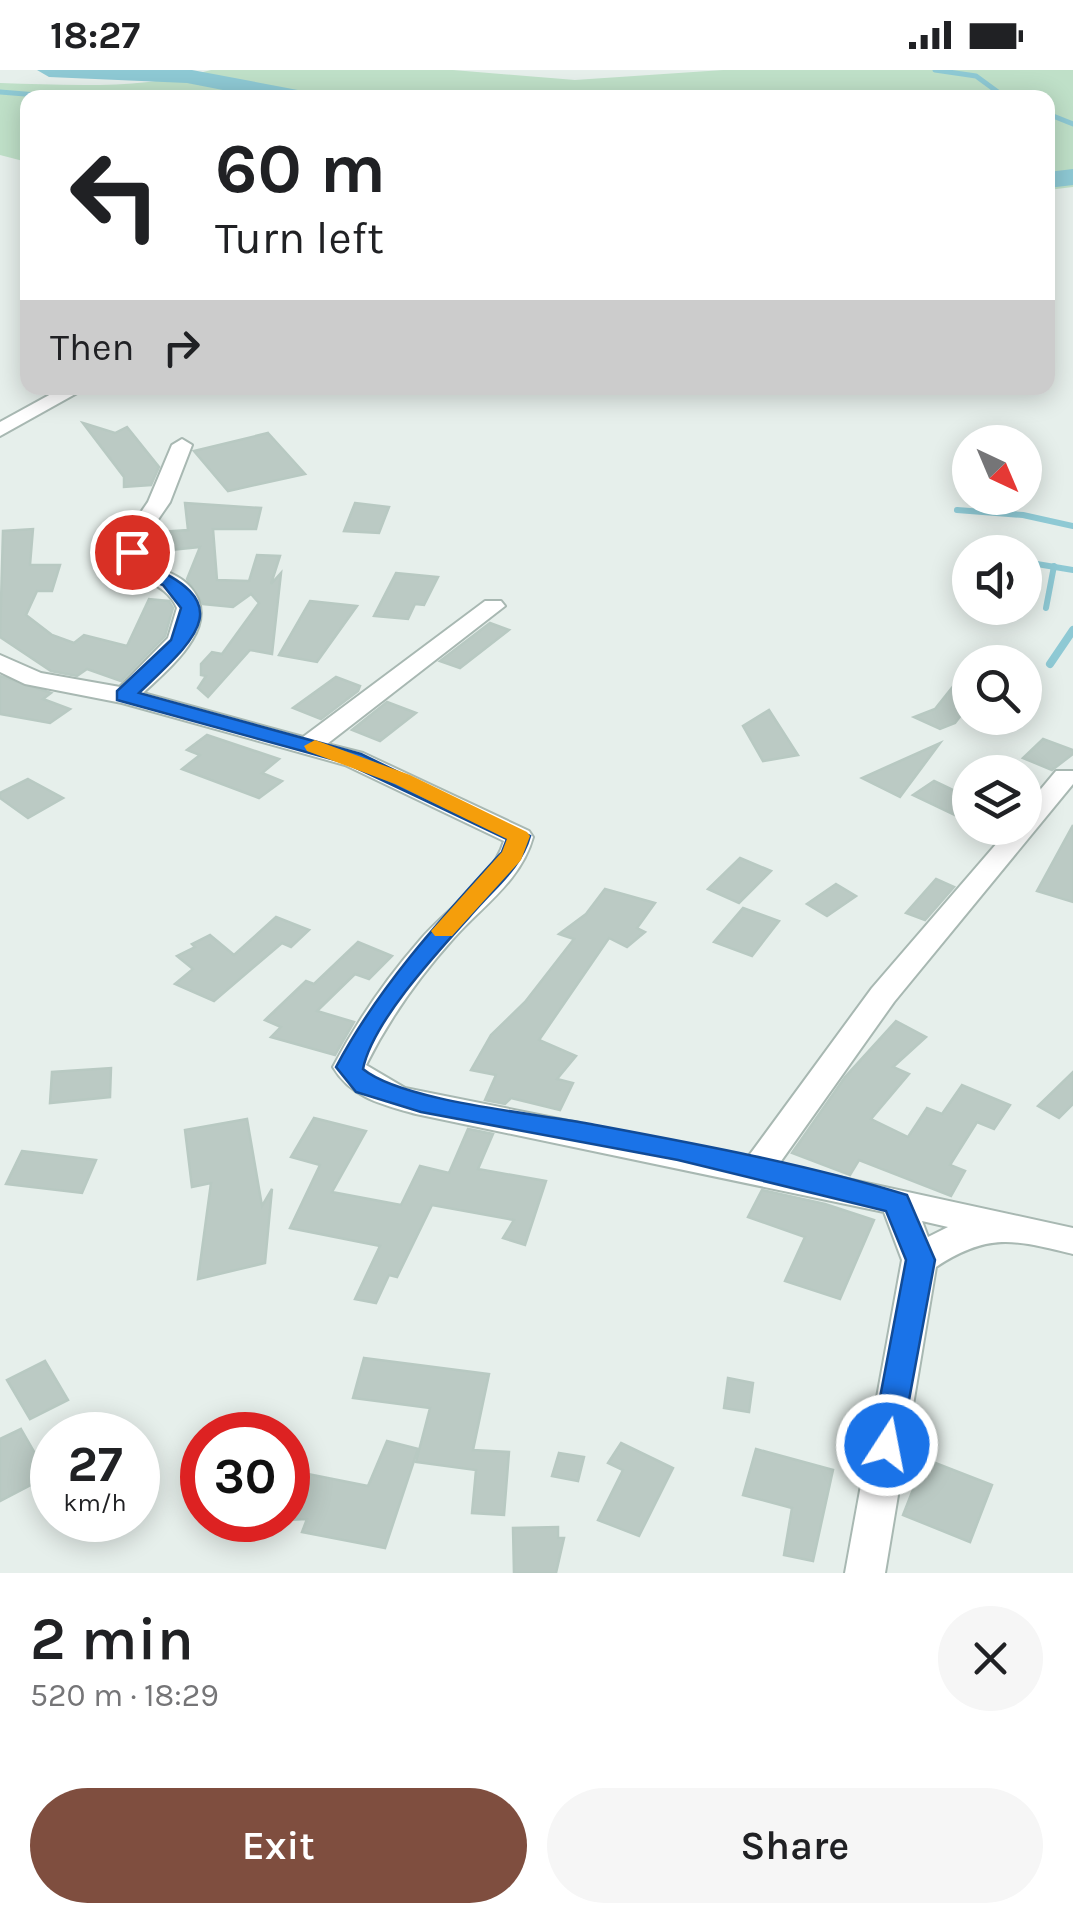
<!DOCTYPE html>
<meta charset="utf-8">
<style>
:root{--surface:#fff;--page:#f6f6f6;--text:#202124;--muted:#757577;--accent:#7f4e3f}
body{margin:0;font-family:Karla,sans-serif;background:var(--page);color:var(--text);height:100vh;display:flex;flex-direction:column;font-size:38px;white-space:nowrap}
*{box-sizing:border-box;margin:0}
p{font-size:32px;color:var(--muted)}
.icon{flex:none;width:55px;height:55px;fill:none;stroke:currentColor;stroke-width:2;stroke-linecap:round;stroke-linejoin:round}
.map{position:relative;height:1503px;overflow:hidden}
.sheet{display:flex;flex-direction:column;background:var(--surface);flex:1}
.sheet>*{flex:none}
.banner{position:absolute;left:20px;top:20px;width:1035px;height:305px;border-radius:20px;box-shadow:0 5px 25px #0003;background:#fff;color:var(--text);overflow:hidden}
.needle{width:65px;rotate:136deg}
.tools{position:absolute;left:952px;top:355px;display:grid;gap:20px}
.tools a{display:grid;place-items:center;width:90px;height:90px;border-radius:50%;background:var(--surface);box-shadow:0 5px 25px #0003;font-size:50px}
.speed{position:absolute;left:30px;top:1342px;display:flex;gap:20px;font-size:50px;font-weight:700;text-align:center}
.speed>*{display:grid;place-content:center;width:130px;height:130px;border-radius:50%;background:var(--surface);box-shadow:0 5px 25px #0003;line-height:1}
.speed small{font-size:25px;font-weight:400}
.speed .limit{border:15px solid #d22;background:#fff;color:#111}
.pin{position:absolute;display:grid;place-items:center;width:85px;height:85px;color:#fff;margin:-42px;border:5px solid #fff;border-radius:50%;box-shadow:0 2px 10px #0007}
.me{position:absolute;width:110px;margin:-55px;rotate:11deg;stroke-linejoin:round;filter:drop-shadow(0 0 8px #0008)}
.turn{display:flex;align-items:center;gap:35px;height:210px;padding:0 30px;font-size:45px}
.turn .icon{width:130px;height:130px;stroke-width:2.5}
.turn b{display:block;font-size:70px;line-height:85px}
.then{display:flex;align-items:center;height:95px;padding:0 30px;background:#0003;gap:20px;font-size:38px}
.round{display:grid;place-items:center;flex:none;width:105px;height:105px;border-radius:52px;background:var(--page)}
.overview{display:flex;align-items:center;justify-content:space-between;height:170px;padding:0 30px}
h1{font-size:60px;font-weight:600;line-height:75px}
.button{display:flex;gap:20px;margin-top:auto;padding:20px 30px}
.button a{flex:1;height:115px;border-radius:60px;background:var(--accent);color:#fff;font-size:40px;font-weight:600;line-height:115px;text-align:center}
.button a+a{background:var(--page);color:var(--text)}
.status{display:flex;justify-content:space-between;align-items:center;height:70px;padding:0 50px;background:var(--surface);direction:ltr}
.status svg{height:28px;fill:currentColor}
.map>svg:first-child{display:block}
.green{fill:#bfe0c8}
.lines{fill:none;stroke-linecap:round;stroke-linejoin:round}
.stream-far2{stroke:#8ec9d4;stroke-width:5}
.stream-far1{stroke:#8ec9d4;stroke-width:6}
.stream{stroke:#8ec9d4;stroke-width:8}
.river{fill:#8ec9d4;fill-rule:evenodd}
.building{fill:#bbcac4;stroke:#b8c9c2;stroke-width:2.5}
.minor-casing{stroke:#a8b8b2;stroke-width:4}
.minor{fill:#fff;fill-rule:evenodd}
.route{fill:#1a73e8;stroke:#114b97;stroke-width:2.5}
.slow{fill:#f59e0b}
</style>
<div class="status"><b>18:27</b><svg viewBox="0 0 49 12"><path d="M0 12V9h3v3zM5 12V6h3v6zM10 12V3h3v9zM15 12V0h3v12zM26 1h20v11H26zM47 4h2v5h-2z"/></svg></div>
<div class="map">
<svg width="1073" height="1503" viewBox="0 0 1073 1503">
<rect width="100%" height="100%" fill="#e6efeb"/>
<path class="green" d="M211 0H453L575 10 723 0H1073V117L1048 120V28H28L27 92 0 85V13C70 15 143 20 211 0Z"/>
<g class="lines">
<g class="stream-far2">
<path d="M935 0 976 6 1006 28"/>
<path d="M81 3 85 0"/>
<path d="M146 6 147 0"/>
<path d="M0 22 75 28"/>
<path d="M274 28 287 25"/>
<path d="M1048 44 1073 54"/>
</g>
<g class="stream-far1">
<path d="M957 440 1023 445 1073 456"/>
<path d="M1025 492 1073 500"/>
<path d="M1025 507 1029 493"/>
<path d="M1046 538 1054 496"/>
</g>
<path class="stream" d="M1050 594 1073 560"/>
<g class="river">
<path d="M37 0H192L303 21 315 28H263L187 13 49 7Z"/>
<path d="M1073 99V115L1048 118V102Z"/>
</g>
</g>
<g class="building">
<path d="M83 353 115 363 127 357 159 397 151 415 124 417V407Z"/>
<path d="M268 363 305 404 228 421 194 381Z"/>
<path d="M185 433 261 438 256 459H213L217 510 249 511 257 485 280 486 271 514 281 503 272 584 250 580 208 627 198 618 206 606 201 605V594L212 582 222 584 259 533 251 524 233 537 203 534 187 509 200 477 160 481V462L188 460Z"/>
<path d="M355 433 389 437 379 463 344 461Z"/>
<path d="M33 459 30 495H60L52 521H37L26 545 52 565 74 573 84 565 127 576 149 529 169 531 173 538 165 566 121 611 87 599 77 606 51 601 0 567 3 461Z"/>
<path d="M396 503 438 507 424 535 415 534 408 549 374 546Z"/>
<path d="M310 531 357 536 317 592 279 585Z"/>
<path d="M490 553 509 560 460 598 440 591Z"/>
<path d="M970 595V647L962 644 955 653 940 659 914 647 935 639Z"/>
<path d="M0 606 51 623 43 629 70 639 50 653 0 644Z"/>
<path d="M336 607 360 616 358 621 321 649 293 638Z"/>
<path d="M387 632 416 643 380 671 352 660Z"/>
<path d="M769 640 798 685 763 691 743 656Z"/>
<path d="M207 665 279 689 262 703 282 711 259 728 182 699 200 685 187 680Z"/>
<path d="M1043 669 1073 680V684L1052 700 1023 688Z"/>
<path d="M940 673 900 727 862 708Z"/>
<path d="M28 709 63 728 28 748 0 728V723Z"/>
<path d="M934 711 970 728V735L957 746 913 725Z"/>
<path d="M1073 755V832L1037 821Z"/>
<path d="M740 788 771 801 739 833 708 819Z"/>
<path d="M936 809 954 817 925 850 906 843Z"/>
<path d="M836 814 856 826 827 846 807 834Z"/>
<path d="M605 819 655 833 637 858 645 862 627 877 609 868 539 970 576 986 557 1009 573 1013 560 1040 511 1028 505 1034 485 1030 496 1005 471 1000 491 965 525 932 574 869 559 864 586 844Z"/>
<path d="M743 838 779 851 752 886 714 872Z"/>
<path d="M276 847 309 860 291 877 282 873 214 931 175 914 193 899 177 886 195 877 192 874 210 865 234 885Z"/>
<path d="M358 872 392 886 369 909 355 904 317 941 354 952 335 985 271 967 281 957 265 950 306 911 314 914Z"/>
<path d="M896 951 926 967 893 997 909 1004 871 1049 908 1067 927 1038 942 1044 962 1015 1010 1035 994 1059 977 1052 950 1095 965 1101 951 1126 859 1090 850 1105 792 1083 845 1007Z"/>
<path d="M111 998 110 1027 50 1033 52 1002Z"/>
<path d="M1073 1002V1034L1059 1048 1038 1036Z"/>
<path d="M314 1048 366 1061 332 1122 401 1135 420 1096 449 1103 468 1059 493 1064 478 1099 546 1111 525 1175 503 1168 514 1150 432 1135 397 1207 389 1205 376 1233 355 1229 380 1176 290 1158 320 1095 291 1087Z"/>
<path d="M247 1049 262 1136 272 1119 265 1193 198 1209 211 1113 192 1117 185 1060Z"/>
<path d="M22 1081 96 1090 82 1123 6 1114Z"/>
<path d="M762 1120 825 1134 874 1150 840 1229 785 1211 805 1167 748 1147Z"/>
<path d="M364 1288 489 1304 473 1380 509 1382 504 1445 472 1443 476 1400 416 1392 430 1338 353 1328Z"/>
<path d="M45 1291 68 1330 30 1349 7 1310Z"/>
<path d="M728 1308 753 1313 749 1342 724 1338Z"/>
<path d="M21 1359 48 1406 0 1431V1369Z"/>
<path d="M387 1371 418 1379 385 1478 302 1462 307 1449 288 1450V1400L368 1416Z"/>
<path d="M621 1373 673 1398 639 1466 598 1450 623 1400 608 1393Z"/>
<path d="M756 1379 833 1400 813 1491 784 1485 792 1438 743 1425Z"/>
<path d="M559 1383 584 1387 578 1411 552 1406Z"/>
<path d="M925 1389 992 1415 970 1472 903 1445Z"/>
<path d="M558 1457V1468H564L556 1503H514L513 1458Z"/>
</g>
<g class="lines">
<defs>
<g id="minor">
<path d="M62 318H86L0 366V352Z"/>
<path d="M182 369 192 375 170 432 146 467 143 490C159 501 178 502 191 518 223 556 168 599 143 623L303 667 485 531H501L505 536 327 674 363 683 529 761 533 767C521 811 482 836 453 869 419 907 389 949 366 995L405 1018 748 1087 872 918 1010 758H1025V738L1056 701H1073V714L894 932 779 1094 1073 1158V1184C1015 1170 989 1162 936 1197L885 1503H845L902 1190 884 1142 416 1044C384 1035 351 1028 333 997 357 951 386 909 420 870 447 838 492 811 504 771L345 695 122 633 25 614 0 602V585L41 603 120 617 168 568 177 538C165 510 136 513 121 490L124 467 148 432 172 375ZM922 1151 948 1157 928 1167Z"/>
</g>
</defs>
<use href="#minor" class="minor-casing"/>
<use href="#minor" class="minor"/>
</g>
<path class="route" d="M132 477 141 482 142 493C242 533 194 570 139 623L361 684 530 766C522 795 500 813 480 835 445 874 373 949 363 999 402 1031 532 1043 585 1053 692 1073 802 1093 907 1125L935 1190 899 1384 887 1388 876 1384 871 1375 906 1190 886 1141 678 1090 421 1042 356 1022 336 997C379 916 440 850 502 782L507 769 346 693 117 630V621L171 570 181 538 163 515 127 500 122 482Z"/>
<path class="slow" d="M315 670 410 705 527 762 530 766 521 790 452 866H435L431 861 502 782 507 769 395 714 307 681 304 676Z"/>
</svg>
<div class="tools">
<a><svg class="needle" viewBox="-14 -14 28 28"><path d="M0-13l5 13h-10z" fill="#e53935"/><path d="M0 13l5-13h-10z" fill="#757577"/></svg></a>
<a><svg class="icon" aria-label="sound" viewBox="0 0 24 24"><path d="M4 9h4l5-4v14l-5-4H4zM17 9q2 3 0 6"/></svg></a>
<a><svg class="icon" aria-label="search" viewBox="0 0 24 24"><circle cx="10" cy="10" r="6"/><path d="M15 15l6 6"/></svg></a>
<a><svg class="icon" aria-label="layers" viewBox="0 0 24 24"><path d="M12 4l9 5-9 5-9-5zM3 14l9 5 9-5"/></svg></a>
</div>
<div class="speed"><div>27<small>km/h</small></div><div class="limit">30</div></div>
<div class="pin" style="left:132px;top:482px;background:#d93025"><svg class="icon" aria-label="arrive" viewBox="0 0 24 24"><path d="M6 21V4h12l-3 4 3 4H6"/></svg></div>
<svg class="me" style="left:887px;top:1375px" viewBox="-20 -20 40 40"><circle r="17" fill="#1a73e8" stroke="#fff" stroke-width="3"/><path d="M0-11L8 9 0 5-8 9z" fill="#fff"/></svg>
<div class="banner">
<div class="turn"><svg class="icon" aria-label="left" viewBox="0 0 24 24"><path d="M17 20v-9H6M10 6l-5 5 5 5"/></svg><div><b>60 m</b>Turn left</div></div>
<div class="then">Then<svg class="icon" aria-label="right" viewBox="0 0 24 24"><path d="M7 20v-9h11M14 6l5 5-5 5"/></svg></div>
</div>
</div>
<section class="sheet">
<div class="overview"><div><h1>2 min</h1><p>520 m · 18:29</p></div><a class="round"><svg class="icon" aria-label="close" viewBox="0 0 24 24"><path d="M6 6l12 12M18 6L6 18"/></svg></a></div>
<div class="button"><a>Exit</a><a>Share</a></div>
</section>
